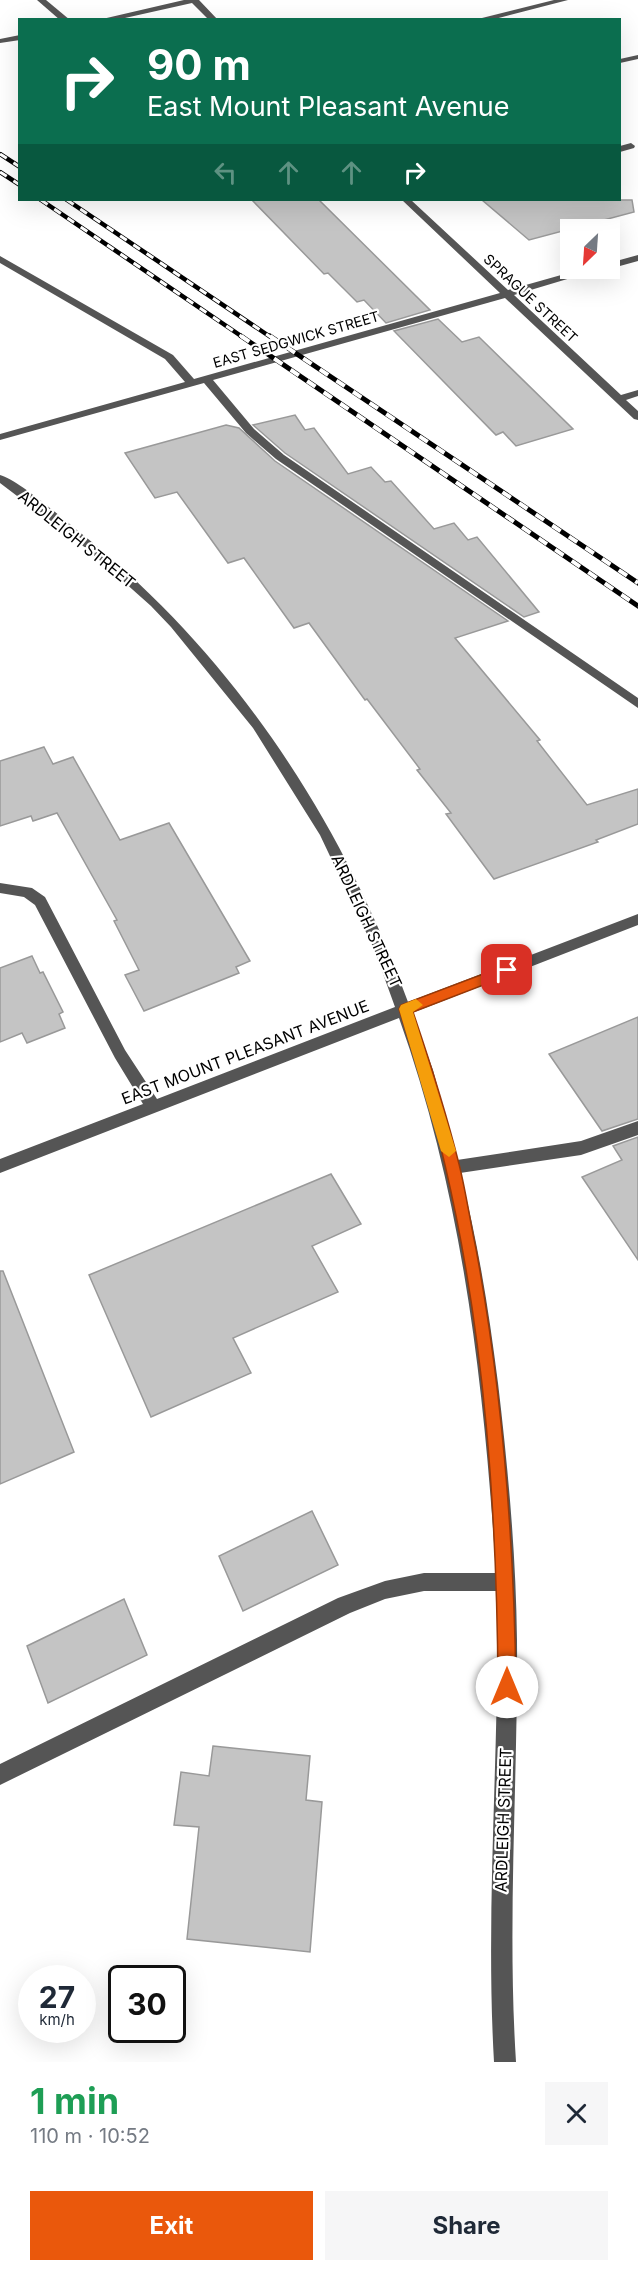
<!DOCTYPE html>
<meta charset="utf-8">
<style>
:root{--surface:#fff;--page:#f6f6f7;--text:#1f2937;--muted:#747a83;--accent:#ea580c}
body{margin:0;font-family:Inter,sans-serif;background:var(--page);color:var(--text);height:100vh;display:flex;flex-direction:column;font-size:22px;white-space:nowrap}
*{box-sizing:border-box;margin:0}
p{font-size:20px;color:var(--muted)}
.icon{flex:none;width:33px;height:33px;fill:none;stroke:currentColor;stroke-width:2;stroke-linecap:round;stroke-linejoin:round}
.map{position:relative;height:2062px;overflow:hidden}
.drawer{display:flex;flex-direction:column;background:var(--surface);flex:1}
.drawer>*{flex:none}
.hud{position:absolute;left:18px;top:18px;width:603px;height:183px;border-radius:0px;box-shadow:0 6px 24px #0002;background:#0b6e4f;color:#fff;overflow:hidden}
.needle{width:39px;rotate:205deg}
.fabs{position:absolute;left:560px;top:219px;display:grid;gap:12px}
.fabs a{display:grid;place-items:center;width:60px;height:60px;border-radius:0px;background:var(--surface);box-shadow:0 6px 24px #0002;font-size:30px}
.speed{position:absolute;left:18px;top:1965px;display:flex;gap:12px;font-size:30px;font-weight:700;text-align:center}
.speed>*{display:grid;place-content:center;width:78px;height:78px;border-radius:50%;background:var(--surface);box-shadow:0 6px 24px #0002;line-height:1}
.speed small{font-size:15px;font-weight:400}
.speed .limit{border:3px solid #111;border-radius:9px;background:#fff;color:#111}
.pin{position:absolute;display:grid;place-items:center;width:51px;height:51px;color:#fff;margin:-26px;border-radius:12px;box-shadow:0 3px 9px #0006}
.me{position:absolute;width:66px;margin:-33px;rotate:0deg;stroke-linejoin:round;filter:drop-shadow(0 0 4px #0008)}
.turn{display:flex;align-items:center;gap:21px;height:126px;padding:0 30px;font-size:27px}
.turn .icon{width:78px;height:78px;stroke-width:2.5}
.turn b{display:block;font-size:42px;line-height:51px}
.lanes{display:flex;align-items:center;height:57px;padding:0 30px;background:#0003;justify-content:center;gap:30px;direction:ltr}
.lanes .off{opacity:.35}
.round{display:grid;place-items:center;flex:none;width:63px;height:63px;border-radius:0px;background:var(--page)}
.summary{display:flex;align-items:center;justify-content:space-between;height:102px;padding:0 30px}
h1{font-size:36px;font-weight:700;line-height:45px;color:#1e9e55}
.action{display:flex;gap:12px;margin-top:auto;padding:12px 30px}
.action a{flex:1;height:69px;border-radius:0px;background:var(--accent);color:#fff;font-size:24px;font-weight:700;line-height:69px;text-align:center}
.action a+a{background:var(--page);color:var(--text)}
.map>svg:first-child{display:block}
.building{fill:#c4c4c4;stroke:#999;stroke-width:1.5}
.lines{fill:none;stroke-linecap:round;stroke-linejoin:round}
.minor{fill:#555;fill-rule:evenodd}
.rail-far1-casing{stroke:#000;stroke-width:4.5}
.rail-casing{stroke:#000;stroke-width:5}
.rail-far1{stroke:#fff;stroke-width:3;stroke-dasharray:8;stroke-linecap:butt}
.rail{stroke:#fff;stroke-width:4;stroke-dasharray:10;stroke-linecap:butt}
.route{fill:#ea580c;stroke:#983908;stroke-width:1.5}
.slow{fill:#f59e0b}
.labels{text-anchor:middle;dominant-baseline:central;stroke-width:4.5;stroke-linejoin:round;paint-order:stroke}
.far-street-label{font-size:14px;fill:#000;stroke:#fff}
.street-label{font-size:16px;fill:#000;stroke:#fff}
</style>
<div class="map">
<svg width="638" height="2062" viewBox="0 0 638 2062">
<rect width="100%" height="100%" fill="#fff"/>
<g class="building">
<path d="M252 200H319L430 310 386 323 364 300 357 302 328 273 324 274Z"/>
<path d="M482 200H632L634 212 529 240Z"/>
<path d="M438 319 462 342 479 337 573 429 516 446 503 432 496 435 394 331Z"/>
<path d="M295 415 305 430 314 428 348 474 371 467 385 482 391 481 434 529 454 523 468 540 477 537 539 612 524 617 285 453 253 425Z"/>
<path d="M226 425 239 428 275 461 508 621 455 638 540 740 537 741 587 805 638 789V824L596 840 598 842 494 879 446 814 451 813 417 770 420 769 367 699 365 700 309 623 294 628 244 558 228 563 177 492 155 498 125 453Z"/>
<path d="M44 747 53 764 73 757 120 840 169 823 250 961 236 967 239 973 144 1011 125 975 139 970 114 921 117 920 57 813 33 821 31 816 0 826V761Z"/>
<path d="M32 956 40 973 43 972 63 1012 59 1014 65 1028 27 1043 22 1033 0 1042V968Z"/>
<path d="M638 1017V1119L602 1131 549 1054Z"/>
<path d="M638 1137V1260L582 1177 622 1160 613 1146Z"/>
<path d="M331 1174 361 1224 312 1246 338 1292 233 1338 251 1373 151 1417 89 1275Z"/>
<path d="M0 1271H3L74 1452 0 1484Z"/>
<path d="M312 1511 338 1565 243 1611 219 1556Z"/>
<path d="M124 1599 147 1655 48 1703 27 1646Z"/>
<path d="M213 1746 310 1756 306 1800 322 1802 310 1952 187 1939 199 1827 174 1825 181 1772 209 1776Z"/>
</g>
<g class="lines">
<g class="minor">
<path d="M37 0H46L70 20H60Z"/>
<path d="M184 0H199L218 20H209L192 3 116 20H98Z"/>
<path d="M554 0H568L491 20H474Z"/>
<path d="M20 35V40L0 43V39Z"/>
<path d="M638 55V59L620 63V59Z"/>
<path d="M631 143 635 146 634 148 620 152V146Z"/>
<path d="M402 200H411L508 290 586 268H604L514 295 621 395 638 390V396L626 400 638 411V420L634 419 505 298 213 380 254 429 284 455 638 698V708L276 459 246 433 204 383 0 440V434L185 382 165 359 0 263V256L173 355 194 379 500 293Z"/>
<path d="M638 255V261L609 269 607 268 609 263Z"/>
<path d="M0 475C17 479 61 517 77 530 231 652 341 818 408 1002L638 914V925L412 1013 433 1070 457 1160 581 1141 638 1121V1135L581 1155 460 1173C478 1241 489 1312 498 1383 508 1468 516 1554 517 1640 518 1781 507 1921 516 2062H494C485 1905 500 1748 497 1591H424L385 1599 350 1613 0 1785V1764L338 1598 385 1581 424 1573H496C484 1384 463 1197 399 1018L0 1173V1159L143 1104 115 1058 35 905 24 897 0 893V883L32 888 45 897 125 1050 157 1099 395 1007 374 949 320 835 253 728 171 627 151 606 87 549 0 483Z"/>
</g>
<defs>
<g id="rail-far1">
<path d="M0 154 20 167"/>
<path d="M0 172 20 185"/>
<path d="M41 200 244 338"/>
<path d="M67 200 272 338"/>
</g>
<g id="rail">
<path d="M241 336 638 606"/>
<path d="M270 336 638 583"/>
</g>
</defs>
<use href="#rail-far1" class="rail-far1-casing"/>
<use href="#rail" class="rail-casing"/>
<use href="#rail-far1" class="rail-far1"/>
<use href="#rail" class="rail"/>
</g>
<path class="route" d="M507 965 512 966V974L413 1012C430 1062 446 1112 459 1164 466 1192 470 1221 476 1249 503 1394 514 1539 516 1687L513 1693 507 1696 500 1693 498 1687C497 1512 485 1336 445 1165 433 1112 415 1061 399 1009L401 1005Z"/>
<path class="slow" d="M416 999 423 1005 413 1012 456 1151 449 1157 441 1151 399 1009 401 1005Z"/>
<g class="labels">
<g class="far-street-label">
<text transform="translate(531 298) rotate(43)">SPRAGUE STREET</text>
<text transform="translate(296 339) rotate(-16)">EAST SEDGWICK STREET</text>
</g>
<g class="street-label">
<text transform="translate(77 539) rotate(39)">ARDLEIGH STREET</text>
<text transform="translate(367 921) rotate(65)">ARDLEIGH STREET</text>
<text transform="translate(245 1052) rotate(-21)">EAST MOUNT PLEASANT AVENUE</text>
<text transform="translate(503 1820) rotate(-88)">ARDLEIGH STREET</text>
</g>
</g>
</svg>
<div class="fabs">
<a><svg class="needle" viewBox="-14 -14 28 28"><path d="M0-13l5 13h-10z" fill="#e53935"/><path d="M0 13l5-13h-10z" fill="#747a83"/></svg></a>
</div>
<div class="speed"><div>27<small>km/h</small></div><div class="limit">30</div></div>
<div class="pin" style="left:507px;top:970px;background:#d93025"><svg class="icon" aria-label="arrive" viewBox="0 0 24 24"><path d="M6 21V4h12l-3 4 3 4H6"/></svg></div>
<svg class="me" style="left:507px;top:1687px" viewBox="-20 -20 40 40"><circle r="19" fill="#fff"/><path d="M0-13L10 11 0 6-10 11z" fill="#ea580c"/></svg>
<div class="hud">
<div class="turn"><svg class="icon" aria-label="right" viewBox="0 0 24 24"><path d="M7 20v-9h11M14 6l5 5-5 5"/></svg><div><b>90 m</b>East Mount Pleasant Avenue</div></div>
<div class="lanes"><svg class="icon off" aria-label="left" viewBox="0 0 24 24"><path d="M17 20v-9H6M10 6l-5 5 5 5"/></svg><svg class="icon off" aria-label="ahead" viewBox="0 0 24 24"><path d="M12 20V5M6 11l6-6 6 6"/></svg><svg class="icon off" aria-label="ahead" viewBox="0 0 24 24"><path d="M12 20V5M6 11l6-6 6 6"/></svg><svg class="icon" aria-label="right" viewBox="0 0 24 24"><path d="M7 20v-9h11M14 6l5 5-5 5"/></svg></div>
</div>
</div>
<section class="drawer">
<div class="summary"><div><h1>1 min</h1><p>110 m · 10:52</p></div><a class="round"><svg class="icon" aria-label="close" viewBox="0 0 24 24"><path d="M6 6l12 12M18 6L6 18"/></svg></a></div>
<div class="action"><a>Exit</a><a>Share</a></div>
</section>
